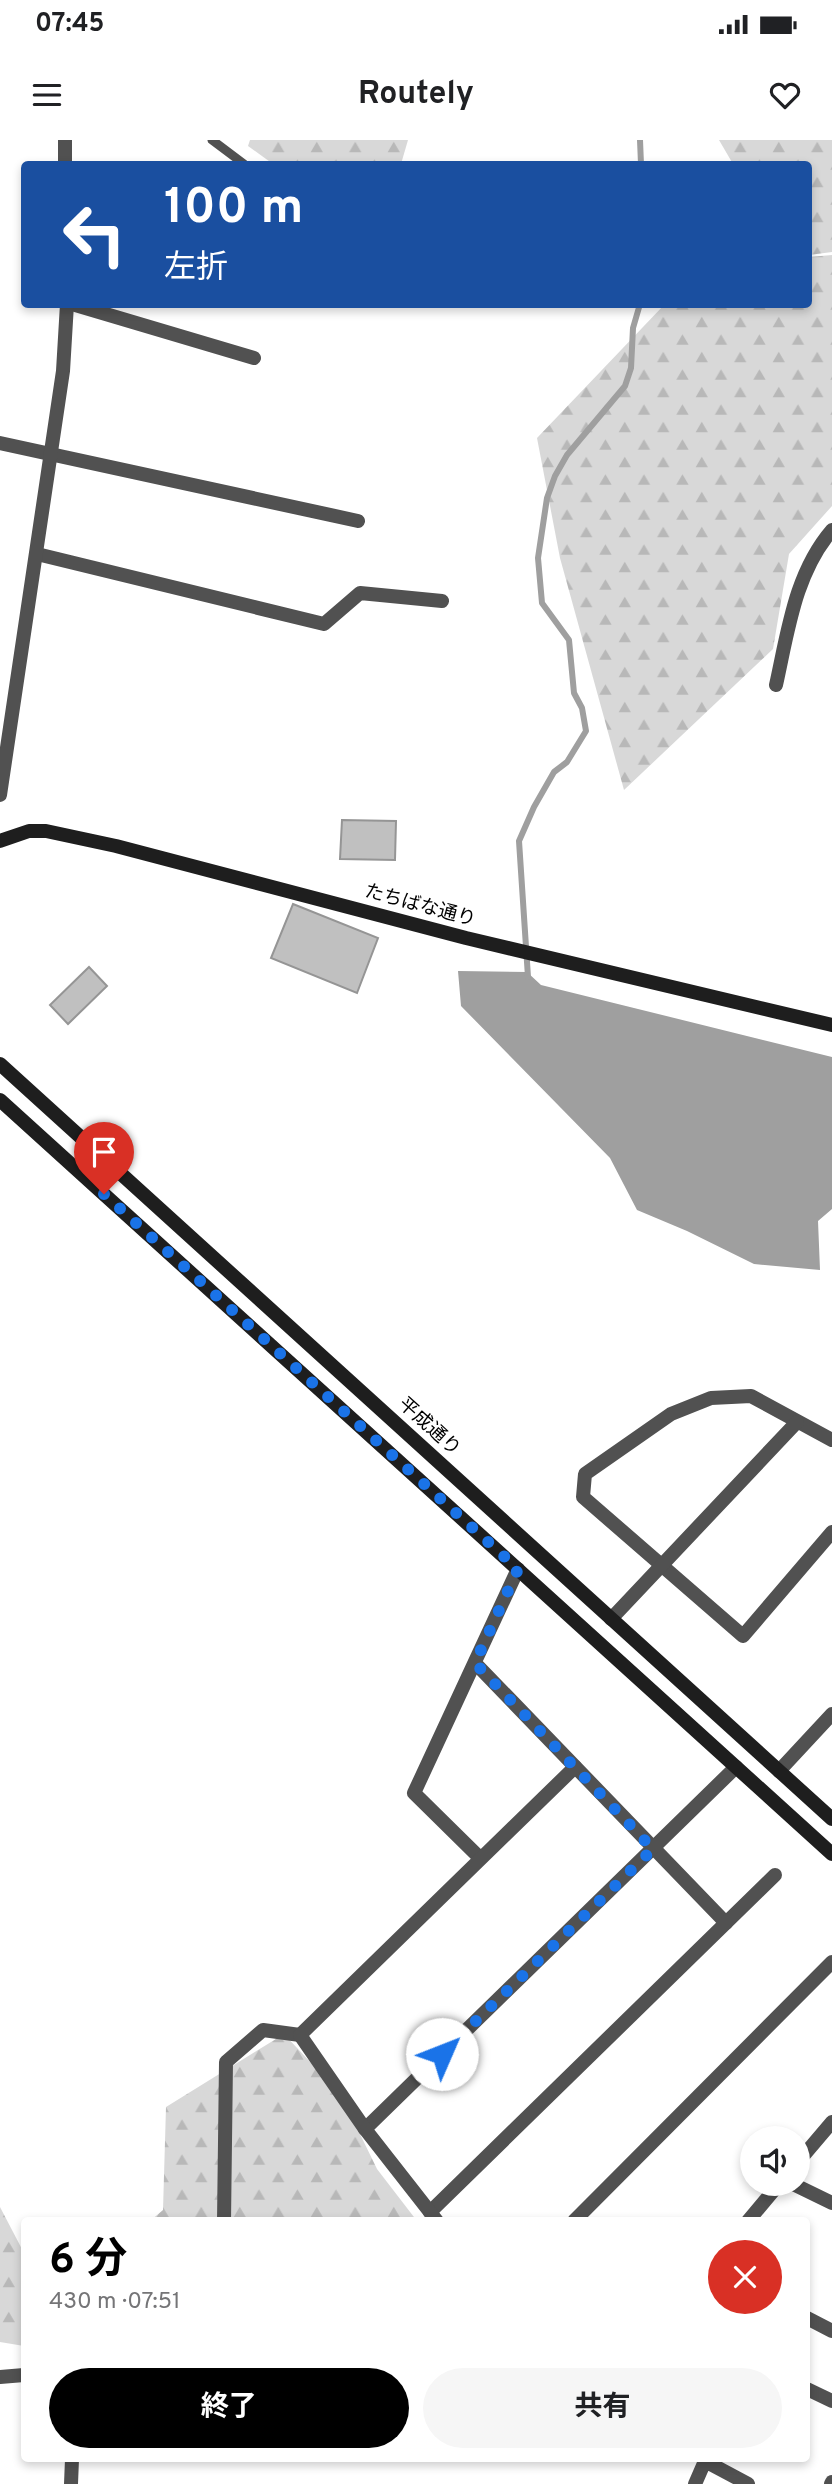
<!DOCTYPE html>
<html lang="ja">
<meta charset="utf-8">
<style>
:root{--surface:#fff;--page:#f6f6f6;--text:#202124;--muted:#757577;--accent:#000}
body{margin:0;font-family:Overpass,"Noto Sans JP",sans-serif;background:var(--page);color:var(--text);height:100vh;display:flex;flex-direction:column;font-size:26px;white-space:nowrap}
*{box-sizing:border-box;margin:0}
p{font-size:23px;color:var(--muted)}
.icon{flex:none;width:38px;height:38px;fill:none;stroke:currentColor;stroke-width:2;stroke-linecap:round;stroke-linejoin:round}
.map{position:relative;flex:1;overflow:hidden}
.side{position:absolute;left:21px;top:2077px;width:789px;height:245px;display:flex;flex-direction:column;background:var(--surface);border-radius:7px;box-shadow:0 4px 10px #0003}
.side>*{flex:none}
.hud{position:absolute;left:21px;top:21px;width:791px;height:147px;border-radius:7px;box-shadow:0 4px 10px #0003;background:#1a4fa0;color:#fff;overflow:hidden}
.controls{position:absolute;left:740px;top:1986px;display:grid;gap:14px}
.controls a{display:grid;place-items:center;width:70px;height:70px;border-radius:50%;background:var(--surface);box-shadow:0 4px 10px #0003;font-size:35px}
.pin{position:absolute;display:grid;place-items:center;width:60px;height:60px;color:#fff;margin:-72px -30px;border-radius:50% 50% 50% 0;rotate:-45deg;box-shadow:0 0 7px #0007}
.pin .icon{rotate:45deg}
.me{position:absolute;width:77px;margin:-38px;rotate:46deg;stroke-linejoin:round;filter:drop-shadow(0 0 5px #0008)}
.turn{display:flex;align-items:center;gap:24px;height:147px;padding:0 28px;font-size:32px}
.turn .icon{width:91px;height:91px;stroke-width:2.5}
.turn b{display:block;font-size:49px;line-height:60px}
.round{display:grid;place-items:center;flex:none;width:74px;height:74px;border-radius:37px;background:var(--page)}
.headline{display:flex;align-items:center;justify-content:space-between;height:119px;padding:0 28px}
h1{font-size:42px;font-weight:700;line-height:52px;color:var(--accent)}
.cta{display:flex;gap:14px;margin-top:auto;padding:14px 28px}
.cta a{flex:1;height:80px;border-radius:42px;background:var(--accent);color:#fff;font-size:28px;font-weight:700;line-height:80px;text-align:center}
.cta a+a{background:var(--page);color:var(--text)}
.status{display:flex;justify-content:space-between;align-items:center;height:49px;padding:0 35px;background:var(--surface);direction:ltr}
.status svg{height:19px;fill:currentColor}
header{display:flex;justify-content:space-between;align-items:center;height:91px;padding:0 28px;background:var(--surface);font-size:32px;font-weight:700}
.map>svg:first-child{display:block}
.forest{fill:url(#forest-firs)}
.water{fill:#9f9f9f}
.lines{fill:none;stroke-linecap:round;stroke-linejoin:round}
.stream{stroke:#9f9f9f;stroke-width:6}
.building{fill:#c0c0c0;stroke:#959595;stroke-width:2}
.lane{stroke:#515151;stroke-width:9}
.street{stroke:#515151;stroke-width:14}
.secondary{stroke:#1e1e1e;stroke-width:14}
.route{stroke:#1a73e8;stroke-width:12;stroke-dasharray:0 21.6}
.labels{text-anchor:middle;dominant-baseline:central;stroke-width:7;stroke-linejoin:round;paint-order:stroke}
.street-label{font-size:19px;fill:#000;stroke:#fff}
</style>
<div class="status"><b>07:45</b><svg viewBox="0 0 49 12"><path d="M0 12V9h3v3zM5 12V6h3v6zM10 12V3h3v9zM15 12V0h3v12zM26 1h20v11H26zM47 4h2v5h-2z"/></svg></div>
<header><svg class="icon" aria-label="menu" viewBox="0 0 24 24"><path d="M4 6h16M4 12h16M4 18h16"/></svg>Routely<svg class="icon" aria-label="heart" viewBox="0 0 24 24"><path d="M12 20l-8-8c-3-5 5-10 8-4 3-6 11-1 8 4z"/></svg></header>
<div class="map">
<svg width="832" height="2344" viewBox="0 0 832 2344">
<defs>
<pattern id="forest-firs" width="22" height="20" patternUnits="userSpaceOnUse" patternTransform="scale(1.75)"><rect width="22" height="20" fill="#d8d8d8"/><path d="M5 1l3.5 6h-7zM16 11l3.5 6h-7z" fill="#b8b8b8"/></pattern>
</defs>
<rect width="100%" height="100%" fill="#fff"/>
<g class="forest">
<path d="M250 0H408L401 24H273L248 6Z"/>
<path d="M719 0H832V112L809 115 808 24H733Z"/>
<path d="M832 115V366L789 414 773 509 624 650 560 418 537 298 664 165 808 164 809 117Z"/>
<path d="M284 1894 341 1955 377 2029 417 2081H150L163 2070 166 1967Z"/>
<path d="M0 2067 24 2113V2206L0 2202Z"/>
</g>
<path class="water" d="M458 831 527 832 541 845 832 917V1069L818 1081 820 1130 754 1124 687 1091 637 1070 610 1018 461 866Z"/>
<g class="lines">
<g class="stream">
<path d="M640 0 641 24"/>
<path d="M528 837 519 701 534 667 554 632 567 622 586 591 582 568 574 553 569 500 542 463 538 418 547 358 555 336 567 315 625 246 631 228 633 188 640 164"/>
</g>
</g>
<g class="building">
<path d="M342 680 396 681 395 720 340 719Z"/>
<path d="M293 764 378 798 357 853 271 818Z"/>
<path d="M89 827 107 846 68 884 50 865Z"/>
</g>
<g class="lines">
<path class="lane" d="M212 0 244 24"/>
<g class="street">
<path d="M65 0V24"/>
<path d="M72 164 254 218"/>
<path d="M0 303 358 381"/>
<path d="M37 414 324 484 360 453 442 461"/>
<path d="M776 545C788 491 795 433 832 390"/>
<path d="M0 655 63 231 67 164"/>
<path d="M832 1300 751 1256 711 1258 671 1274 585 1334 583 1357 743 1496 832 1392"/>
<path d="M611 1479 797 1282"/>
<path d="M475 1523 726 1783"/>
<path d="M779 1631 832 1574"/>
<path d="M480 1718 414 1653 518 1429"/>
<path d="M365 1989 736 1627"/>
<path d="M798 2022 832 1982"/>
<path d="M793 2044 832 2063"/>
<path d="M430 2072 775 1735"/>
<path d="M224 2081 226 1922 263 1890 300 1895"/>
<path d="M437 2081 365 1989 300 1895 575 1627"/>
<path d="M574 2081 832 1822"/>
<path d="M748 2081 779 2044"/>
<path d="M807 2178 832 2191"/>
<path d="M0 2237 24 2235"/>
<path d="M807 2249 832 2261"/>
<path d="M71 2344 72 2319"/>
<path d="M695 2344 705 2321 748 2344"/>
<path d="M831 2344 832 2342"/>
</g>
<g class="secondary">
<path d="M0 701 29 691H46L116 706 466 798 832 885"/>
<path d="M0 924 832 1679"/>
<path d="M0 960 832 1714"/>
</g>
</g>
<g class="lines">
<path class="route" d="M104 1054 518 1429 475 1523 653 1709 442 1914"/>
</g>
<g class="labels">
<g class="street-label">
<text transform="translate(420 766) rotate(15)">たちばな通り</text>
<text transform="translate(429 1287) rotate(42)">平成通り</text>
</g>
</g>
</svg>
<div class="controls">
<a><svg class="icon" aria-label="sound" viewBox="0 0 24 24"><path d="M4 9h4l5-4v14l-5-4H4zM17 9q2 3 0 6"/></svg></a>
</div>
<div class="pin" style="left:104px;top:1054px;background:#d93025"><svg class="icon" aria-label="arrive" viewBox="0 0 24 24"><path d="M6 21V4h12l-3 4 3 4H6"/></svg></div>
<svg class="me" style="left:442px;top:1914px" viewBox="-20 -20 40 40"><circle r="19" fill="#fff"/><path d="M0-13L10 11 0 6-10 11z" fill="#1a73e8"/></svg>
<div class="hud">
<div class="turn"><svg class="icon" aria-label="left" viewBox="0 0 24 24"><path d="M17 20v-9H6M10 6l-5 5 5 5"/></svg><div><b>100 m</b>左折</div></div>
</div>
<section class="side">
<div class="headline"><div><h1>6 分</h1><p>430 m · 07:51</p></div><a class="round" style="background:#d93025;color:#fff"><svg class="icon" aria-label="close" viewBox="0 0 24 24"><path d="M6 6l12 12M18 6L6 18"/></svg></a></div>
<div class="cta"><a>終了</a><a>共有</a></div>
</section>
</div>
